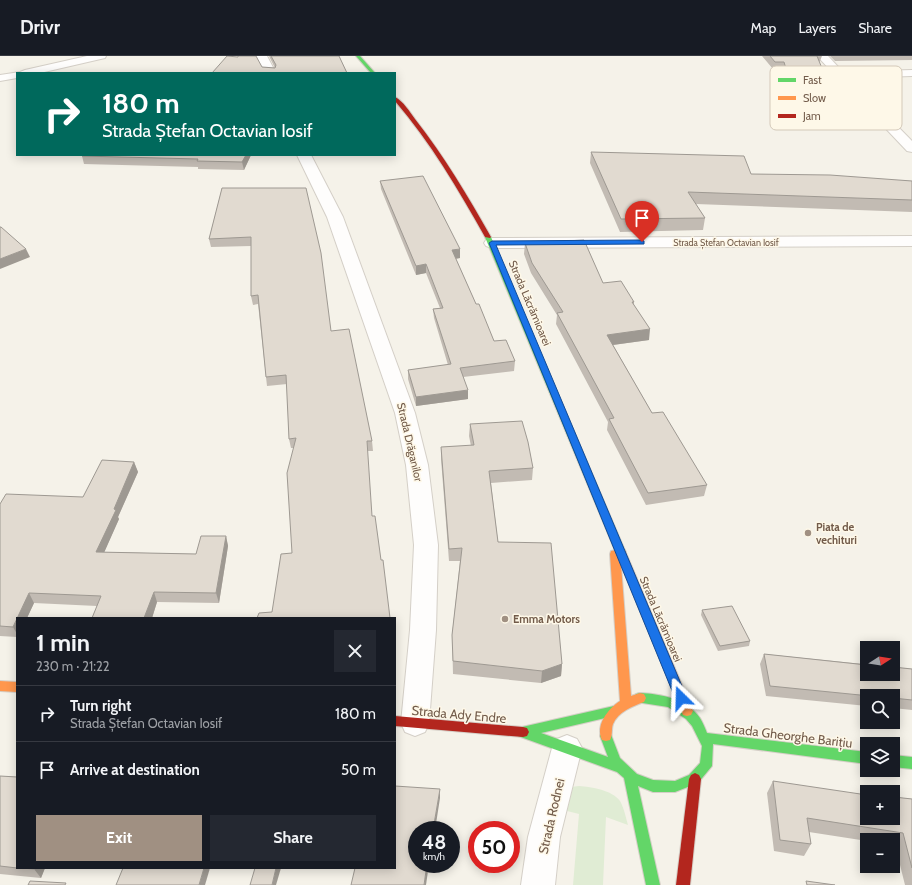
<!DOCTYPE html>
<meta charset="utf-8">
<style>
:root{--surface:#171b24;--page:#242831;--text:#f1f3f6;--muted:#9ea1a6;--line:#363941;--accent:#a09082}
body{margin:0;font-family:Cabin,sans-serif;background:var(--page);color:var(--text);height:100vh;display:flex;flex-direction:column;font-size:15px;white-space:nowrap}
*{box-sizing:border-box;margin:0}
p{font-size:13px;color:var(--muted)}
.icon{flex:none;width:22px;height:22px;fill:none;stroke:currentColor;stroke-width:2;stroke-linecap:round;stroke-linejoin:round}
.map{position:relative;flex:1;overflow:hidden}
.side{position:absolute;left:16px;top:561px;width:380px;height:252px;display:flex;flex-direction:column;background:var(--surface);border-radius:0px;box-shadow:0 2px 10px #0003}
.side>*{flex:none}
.banner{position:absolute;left:16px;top:16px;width:380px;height:84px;border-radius:0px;box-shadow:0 2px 10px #0003;background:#00695c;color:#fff;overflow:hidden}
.needle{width:26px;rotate:78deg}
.tools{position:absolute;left:860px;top:585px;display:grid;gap:8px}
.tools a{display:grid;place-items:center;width:40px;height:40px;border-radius:0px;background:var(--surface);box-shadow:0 2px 10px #0003;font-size:20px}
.speed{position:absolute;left:408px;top:765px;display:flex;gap:8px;font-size:20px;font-weight:700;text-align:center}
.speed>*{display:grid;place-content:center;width:52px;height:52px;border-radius:50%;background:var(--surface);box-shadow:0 2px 10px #0003;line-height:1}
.speed small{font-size:10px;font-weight:400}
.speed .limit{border:6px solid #d22;background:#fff;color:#111}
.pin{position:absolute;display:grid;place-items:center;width:34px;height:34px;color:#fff;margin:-41px -17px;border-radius:50% 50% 50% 0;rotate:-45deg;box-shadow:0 0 4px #0007}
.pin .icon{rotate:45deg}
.me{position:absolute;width:44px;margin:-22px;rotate:338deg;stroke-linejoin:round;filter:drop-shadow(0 0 3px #0008)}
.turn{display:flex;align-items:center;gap:14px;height:84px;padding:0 20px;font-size:18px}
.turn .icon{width:52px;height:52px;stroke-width:2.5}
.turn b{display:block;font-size:28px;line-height:34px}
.round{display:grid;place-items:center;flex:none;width:42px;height:42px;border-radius:0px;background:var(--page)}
.head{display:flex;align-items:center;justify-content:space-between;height:68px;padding:0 20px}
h1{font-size:24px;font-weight:700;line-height:30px}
.primary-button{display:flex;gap:8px;margin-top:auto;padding:8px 20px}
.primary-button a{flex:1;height:46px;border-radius:0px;background:var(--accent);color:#fff;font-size:16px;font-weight:700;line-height:46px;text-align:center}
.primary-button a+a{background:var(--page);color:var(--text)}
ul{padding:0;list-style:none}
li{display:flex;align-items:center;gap:12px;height:56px;padding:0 20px;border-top:1px solid var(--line)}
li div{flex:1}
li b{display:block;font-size:15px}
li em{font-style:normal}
header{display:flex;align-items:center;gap:24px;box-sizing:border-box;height:56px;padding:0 20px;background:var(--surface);border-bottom:1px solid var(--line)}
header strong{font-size:19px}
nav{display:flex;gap:22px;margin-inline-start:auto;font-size:14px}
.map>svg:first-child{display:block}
.green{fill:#e0ecd4}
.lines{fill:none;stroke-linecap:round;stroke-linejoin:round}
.street-casing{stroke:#d4cfc7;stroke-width:2}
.fast-casing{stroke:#d5cfc7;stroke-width:2}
.slow-casing{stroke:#d5cfc7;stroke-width:2}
.jam-casing{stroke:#d5cfc7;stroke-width:2}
.street{fill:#fefdfc;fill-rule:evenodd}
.fast{fill:#63d668;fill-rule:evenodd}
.slow{fill:#ff974d;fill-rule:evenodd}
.jam{fill:#b3261e;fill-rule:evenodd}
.wall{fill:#c2bbb3}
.shaded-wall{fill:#9e9992}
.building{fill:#e1dad0;stroke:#9e9992}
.route{fill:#1a73e8;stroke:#114b97}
.poi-dot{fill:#a09082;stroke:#fef8e8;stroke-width:1.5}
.labels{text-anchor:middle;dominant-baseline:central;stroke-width:3;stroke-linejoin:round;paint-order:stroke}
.far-street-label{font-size:9px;fill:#725b4a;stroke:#fef8e8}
.street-label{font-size:11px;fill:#725b4a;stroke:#fef8e8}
.poi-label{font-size:11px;font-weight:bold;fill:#725b4a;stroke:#fef8e8;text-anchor:start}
.near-street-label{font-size:13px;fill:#725b4a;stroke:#fef8e8}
.key{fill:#fef8e8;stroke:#d4c9b9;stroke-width:1}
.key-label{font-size:11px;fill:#725b4a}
</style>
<header>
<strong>Drivr</strong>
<nav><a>Map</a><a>Layers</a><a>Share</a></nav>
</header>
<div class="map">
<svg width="912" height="829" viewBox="0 0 912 829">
<rect width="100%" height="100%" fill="#f5f2e9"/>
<path class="green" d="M579 730C592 731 612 734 620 745 624 752 626 762 628 769L606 761 603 829H573L579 758 563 754 571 731Z"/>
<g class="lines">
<defs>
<g id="street">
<path d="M87 0H106L105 2 40 17H17V22L0 25V19L20 16 25 14Z"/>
<path d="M255 0H267L276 17H264L258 4Z"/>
<path d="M817 0H828L843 16 912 14V20L850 22 912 85V96L907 95Z"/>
<path d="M297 99H311L343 161 415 357 428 409 438 489 436 574 429 667 425 676 415 680 405 676 401 667 410 574 414 489 406 409 395 357 327 161Z"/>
<path d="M912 180V190L492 192 486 190 484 187 486 184 492 182Z"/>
<path d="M567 679 577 683 582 692 560 781 555 829H521L528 781 552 692 557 683Z"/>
</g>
<g id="fast">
<path d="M356 0H360L375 17H371Z"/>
<path d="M486 180 491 181 626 497 625 500H617L616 497 485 181Z"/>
<path d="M640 637C662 638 687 643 700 662 703 667 705 672 707 677L867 696V708L713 688 712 710 698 727 675 736H653L638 730 660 829H646L624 722 617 716 518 680 516 676 518 672 522 671 614 650 618 651 620 655 618 659 541 677 608 701 600 680 602 676 606 675 610 676 620 702 637 718 653 724 675 725 689 719 700 707 702 690 692 670 686 663 668 651 636 646 634 642 636 638Z"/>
<path d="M893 699 912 701V713L893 711Z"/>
</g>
<g id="slow">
<path d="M621 493 625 494 626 497 693 655 691 659 687 660 683 659 621 509 631 640 640 637 644 638 646 642 644 646C633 650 618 656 613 668 611 673 613 679 610 684L606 685 602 684C595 669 608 653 620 645L610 498 611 495Z"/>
<path d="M0 625 17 626V636L0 635Z"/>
</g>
<g id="jam">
<path d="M395 41C403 45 410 56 415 63 444 100 468 140 491 181L490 182 485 181C458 133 431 87 395 45Z"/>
<path d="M395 660 523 671 527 672 529 676 527 680 523 681 395 670Z"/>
<path d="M695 717 699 719 701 723 690 829H676L689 723 691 719Z"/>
</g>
</defs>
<use href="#street" class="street-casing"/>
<use href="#fast" class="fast-casing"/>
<use href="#slow" class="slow-casing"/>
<use href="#jam" class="jam-casing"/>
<use href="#street" class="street"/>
<use href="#fast" class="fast"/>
<use href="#slow" class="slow"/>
<use href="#jam" class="jam"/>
</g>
<g class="wall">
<path d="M269 0H339L347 17H212L262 11 275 12Z"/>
<path d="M762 0H822L820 5 819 6 830 32 828 39 804 38 803 34 789 33 782 13H773Z"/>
<path d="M830 0H912V4L835 5Z"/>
<path d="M591 96 751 118 912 125V156L696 148 705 162 703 174 620 176 590 107Z"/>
<path d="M251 99 244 114 198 113V111L84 108 82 100Z"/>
<path d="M380 125 460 202 456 203 476 248 494 285 515 305 514 315 463 321 468 343 416 350 408 323V314L448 309 434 262 433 253 440 252 426 217 416 219 381 133Z"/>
<path d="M222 132 331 275 372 385 373 395H367L272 556 292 497 294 392H291L289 383 287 328 267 330 266 321 258 248 253 249 251 240V190L211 191 209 183Z"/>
<path d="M525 187 603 227 634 246V249L649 284 613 289 652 357 707 429 704 440 646 449 607 374 608 366 556 268 557 259 531 217 524 198Z"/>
<path d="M470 368 533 412 532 424 491 427 498 486 562 608 561 620 541 627 453 618 452 579 460 505H449L441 403V391L471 390 469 380Z"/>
<path d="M134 406 138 416 118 461 119 463 104 496 196 498 226 480 228 490 219 547 157 546 152 562H92L97 550 34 547 27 562H17V581L0 580V448L83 441Z"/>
<path d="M702 554 750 585 749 590 718 595 701 559Z"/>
<path d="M764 598 912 613V654L893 652V640H867V650L766 640 760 608Z"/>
<path d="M0 720 17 721V812H45L41 822 0 818Z"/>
<path d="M773 725 893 762V742L894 741 912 743V829H905L895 789H893V784H867V785L809 776 811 788 804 800 774 795 767 737Z"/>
</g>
<g class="shaded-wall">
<path d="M246 99H251L244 114 242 106Z"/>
<path d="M26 193 30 201 0 213V203Z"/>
<path d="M460 193V202L452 203V194Z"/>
<path d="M426 208V217L416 219V210Z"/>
<path d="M650 273 649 284 605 290 607 279Z"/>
<path d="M468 334V343L416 350V341Z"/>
<path d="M134 406 138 416 118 461 119 463 100 506 96 496Z"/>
<path d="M226 480 228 490 219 547 216 537Z"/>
<path d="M154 536 157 546 152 562H144Z"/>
<path d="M29 537 34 547 27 562H17Z"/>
<path d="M17 563V578L13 571Z"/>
<path d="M562 608 561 620 541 627 542 615Z"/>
<path d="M440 733V742L435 774H433Z"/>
<path d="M427 808H429L426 829H424Z"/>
<path d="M35 812H45L41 822 34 813Z"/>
<path d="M204 812H210L205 829H199Z"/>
<path d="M276 812H281L276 829H272Z"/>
</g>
<g class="building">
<path d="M227 0 238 1V0H256L262 11 275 12 276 9 271 0H339L347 17H212Z"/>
<path d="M770 0H817L830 32 806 31 804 27 790 26 784 6H775Z"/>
<path d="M591 96 744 100 751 118 830 119 912 125V144L688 136 705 162 621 163Z"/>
<path d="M83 99H246L242 106 197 105 198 103 82 100Z"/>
<path d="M423 120 460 193 452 194 476 248H479L494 285 506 284 515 305 460 312 468 334 416 341 408 314 451 308 433 253 443 252 426 208 416 210 380 125Z"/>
<path d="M222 132H306L321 197 331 275 349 273 372 385H367L372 460H375L381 504H383L390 562H257L259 557 272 556 281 498 292 497 287 417 296 382 289 383 286 319 266 321 258 239 251 240V181L209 183Z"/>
<path d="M0 171H1L26 193 0 203Z"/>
<path d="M584 184 603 227 621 225 634 246H632L650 273 607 279 652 357 663 356 707 429 648 437 609 363 614 362 557 257 563 256 532 207 525 187Z"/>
<path d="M522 365 528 386 533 412 489 415 498 486 551 487 562 608 542 615 453 605 452 579 462 492 449 493 441 391 474 389 470 368Z"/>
<path d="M102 404 134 406 114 453 116 454 96 496 196 498 201 480H226L216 537 154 536 144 562H92L101 540 29 537 13 571 0 570V448L6 438 83 441Z"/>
<path d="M732 550 750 585 720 590 702 554Z"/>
<path d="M764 598 867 609V618H893V611L912 613V644L893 642V640H870L770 630Z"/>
<path d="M0 720 17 721V812L0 810Z"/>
<path d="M773 725 867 739V762H893V742L894 743V741L912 743V812L903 777 807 762 811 788 780 784Z"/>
<path d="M395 730 440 733 433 774H417V808H427L424 829H351L355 812H395Z"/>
<path d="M22 812H35L34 813Z"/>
<path d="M123 812H204L199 829H116Z"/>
<path d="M255 812H276L272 829H250Z"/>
<path d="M30 825 66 827 65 829H28Z"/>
<path d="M806 825 835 829H807Z"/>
</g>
<path class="route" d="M642 184 644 185V188L496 189 687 642 685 646 681 648 677 646 675 642 489 187 492 185Z"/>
<g class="poi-dot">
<circle cx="808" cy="477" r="4"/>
<circle cx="505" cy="563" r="4"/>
</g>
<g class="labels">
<g class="far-street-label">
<text x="726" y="186">Strada Ștefan Octavian Iosif</text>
</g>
<g class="street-label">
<text transform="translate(530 247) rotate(67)">Strada Lăcrămioarei</text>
<text transform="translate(410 386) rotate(77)">Strada Drăganilor</text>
<text transform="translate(661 563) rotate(67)">Strada Lăcrămioarei</text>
</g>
<g class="poi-label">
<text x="816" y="471">Piata de<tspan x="816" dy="13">vechituri</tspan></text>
<text x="513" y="563">Emma Motors</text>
</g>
<g class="near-street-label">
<text transform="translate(459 658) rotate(5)">Strada Ady Endre</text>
<text transform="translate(788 679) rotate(7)">Strada Gheorghe Barițiu</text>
<text transform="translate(551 760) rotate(-77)">Strada Rodnei</text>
</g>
</g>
<rect x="770" y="10" width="132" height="64" rx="6" class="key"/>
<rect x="778" y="22" width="18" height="4" fill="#63d668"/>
<rect x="778" y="40" width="18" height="4" fill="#ff974d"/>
<rect x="778" y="58" width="18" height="4" fill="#b3261e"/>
<g class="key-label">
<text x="803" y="28">Fast</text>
<text x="803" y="46">Slow</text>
<text x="803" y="64">Jam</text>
</g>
</svg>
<div class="tools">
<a><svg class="needle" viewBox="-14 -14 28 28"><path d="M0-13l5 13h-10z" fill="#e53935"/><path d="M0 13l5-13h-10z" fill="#9ea1a6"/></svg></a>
<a><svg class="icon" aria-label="search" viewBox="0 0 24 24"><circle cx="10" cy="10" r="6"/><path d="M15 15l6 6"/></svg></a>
<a><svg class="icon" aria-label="layers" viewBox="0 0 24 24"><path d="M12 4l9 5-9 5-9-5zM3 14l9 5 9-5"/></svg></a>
<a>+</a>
<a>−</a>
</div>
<div class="speed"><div>48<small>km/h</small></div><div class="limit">50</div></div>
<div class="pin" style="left:642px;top:186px;background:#d93025"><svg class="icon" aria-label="arrive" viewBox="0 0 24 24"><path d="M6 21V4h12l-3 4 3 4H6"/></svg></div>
<svg class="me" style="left:681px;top:642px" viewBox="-20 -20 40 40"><path d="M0-17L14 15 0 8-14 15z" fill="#1a73e8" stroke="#fff" stroke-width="4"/></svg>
<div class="banner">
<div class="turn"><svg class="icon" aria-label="right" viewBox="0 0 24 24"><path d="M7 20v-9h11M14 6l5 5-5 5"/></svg><div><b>180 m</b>Strada Ștefan Octavian Iosif</div></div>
</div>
<section class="side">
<div class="head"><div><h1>1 min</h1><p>230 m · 21:22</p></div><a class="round"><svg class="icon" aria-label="close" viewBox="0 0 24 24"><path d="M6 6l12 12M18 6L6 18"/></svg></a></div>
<ul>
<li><svg class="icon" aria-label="right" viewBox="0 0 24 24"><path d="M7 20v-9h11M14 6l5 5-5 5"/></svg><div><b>Turn right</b><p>Strada Ștefan Octavian Iosif</p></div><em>180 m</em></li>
<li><svg class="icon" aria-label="arrive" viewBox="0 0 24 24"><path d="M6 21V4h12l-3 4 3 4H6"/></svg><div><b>Arrive at destination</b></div><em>50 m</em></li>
</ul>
<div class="primary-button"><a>Exit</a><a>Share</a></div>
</section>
</div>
